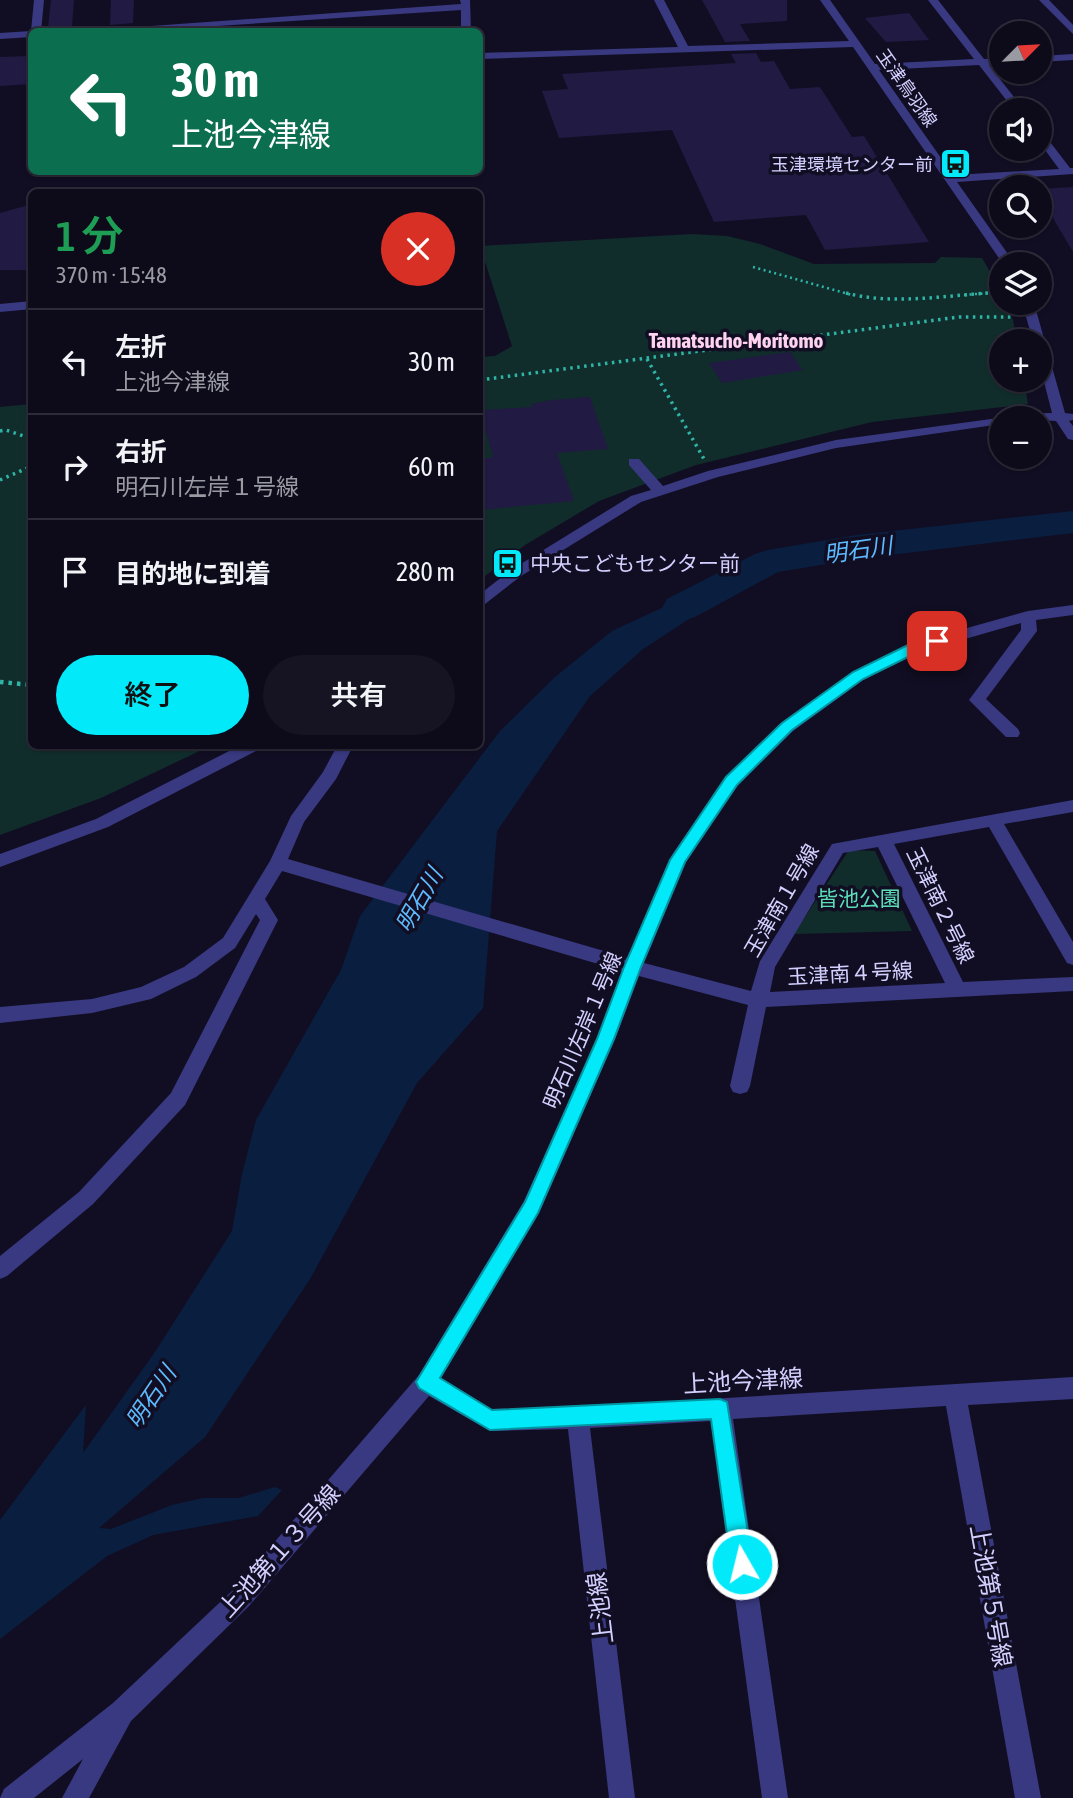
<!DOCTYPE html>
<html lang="ja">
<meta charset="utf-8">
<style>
:root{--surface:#0d0a1a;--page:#161323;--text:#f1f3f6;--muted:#9a9aa2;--line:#2d2b39;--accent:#02e9f9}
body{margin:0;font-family:"Asap Condensed","Noto Sans JP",sans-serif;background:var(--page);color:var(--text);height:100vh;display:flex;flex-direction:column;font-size:26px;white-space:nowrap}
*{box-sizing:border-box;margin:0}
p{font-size:23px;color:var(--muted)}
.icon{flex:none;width:38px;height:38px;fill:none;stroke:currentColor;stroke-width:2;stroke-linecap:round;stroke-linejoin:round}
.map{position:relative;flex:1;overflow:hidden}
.details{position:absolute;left:28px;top:189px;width:455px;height:560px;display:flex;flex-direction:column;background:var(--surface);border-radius:10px;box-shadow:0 2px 5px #0004,0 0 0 2px var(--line)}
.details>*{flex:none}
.guide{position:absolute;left:28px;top:28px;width:455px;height:147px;border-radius:10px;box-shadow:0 2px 5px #0004,0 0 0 2px var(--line);background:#0b6e4f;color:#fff;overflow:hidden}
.needle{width:46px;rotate:66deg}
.tools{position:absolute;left:989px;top:21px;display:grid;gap:14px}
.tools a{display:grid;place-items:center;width:63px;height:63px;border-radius:50%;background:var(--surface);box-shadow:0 2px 5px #0004,0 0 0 2px var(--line);font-size:35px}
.pin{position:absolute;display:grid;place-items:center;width:60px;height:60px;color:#fff;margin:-30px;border-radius:14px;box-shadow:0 4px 10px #0006}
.me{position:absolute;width:77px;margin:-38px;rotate:352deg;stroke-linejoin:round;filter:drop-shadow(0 0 5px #0008)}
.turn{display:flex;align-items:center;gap:24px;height:147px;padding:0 28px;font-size:32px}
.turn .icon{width:91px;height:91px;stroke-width:2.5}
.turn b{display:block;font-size:49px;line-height:60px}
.round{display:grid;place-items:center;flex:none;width:74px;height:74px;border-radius:37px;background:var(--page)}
.overview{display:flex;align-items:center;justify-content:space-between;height:119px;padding:0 28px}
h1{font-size:42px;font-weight:600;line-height:52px;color:#1e9e55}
.primary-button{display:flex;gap:14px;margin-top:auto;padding:14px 28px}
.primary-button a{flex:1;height:80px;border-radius:42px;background:var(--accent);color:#111;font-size:28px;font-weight:600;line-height:80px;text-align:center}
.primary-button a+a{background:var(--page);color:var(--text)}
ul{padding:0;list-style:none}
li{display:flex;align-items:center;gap:21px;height:105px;padding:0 28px;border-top:2px solid var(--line)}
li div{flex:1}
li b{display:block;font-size:26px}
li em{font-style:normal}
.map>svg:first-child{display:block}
.green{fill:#112d2b}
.water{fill:#0a1f40}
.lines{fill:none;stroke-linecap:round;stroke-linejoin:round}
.river{fill:#0a1f40;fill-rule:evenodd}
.building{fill:#211a43}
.path-far2{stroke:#2fb4a7;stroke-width:2.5;stroke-dasharray:2 3.5;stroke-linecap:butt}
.path-far1{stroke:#2fb4a7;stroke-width:3.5;stroke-dasharray:2.5 4.5;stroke-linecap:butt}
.path{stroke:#2fb4a7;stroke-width:4.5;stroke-dasharray:3.5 5;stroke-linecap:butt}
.minor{fill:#393981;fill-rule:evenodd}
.route{fill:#02e9f9;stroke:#0197a2;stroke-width:2}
.labels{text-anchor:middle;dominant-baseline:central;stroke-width:7;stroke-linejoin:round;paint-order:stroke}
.far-street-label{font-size:18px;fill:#d3d0ff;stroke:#110e23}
.far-poi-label{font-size:18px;fill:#d3d0ff;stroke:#110e23;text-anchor:end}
.far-quarter-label{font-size:21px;font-weight:bold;fill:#ffd2f0;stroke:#110e23}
.poi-label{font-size:21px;fill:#d3d0ff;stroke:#110e23;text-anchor:start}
.park-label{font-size:21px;fill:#5cdeb9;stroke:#110e23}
.street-label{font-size:21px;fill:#d3d0ff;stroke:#110e23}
.water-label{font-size:23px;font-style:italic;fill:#5ebafe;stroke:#110e23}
.near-street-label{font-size:24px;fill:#d3d0ff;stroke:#110e23}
</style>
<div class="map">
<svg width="1073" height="1798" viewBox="0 0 1073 1798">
<rect width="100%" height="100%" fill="#110e23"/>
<g class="green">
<path d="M692 234 727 236 760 244 814 264 935 263 941 257 982 258 1001 291V303H1006L1013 320 1017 341H1001V380H1024L1028 404 872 422 696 465 599 501 525 545 480 580V357L495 356 512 346 480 246Z"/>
<path d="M31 404 32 746H210L101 798 0 835V407Z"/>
<path d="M849 850 875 851 912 931 794 934Z"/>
</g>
<path class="water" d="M744 570 709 606 643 649 590 696 497 831 483 1008 417 1083 310 1279 205 1437 99 1528 111 1529 172 1505 203 1498H239L275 1487 282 1490 258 1516 153 1535 107 1556 0 1639V1520L86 1405 83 1453 155 1352 232 1231 242 1174 256 1120 341 970 360 916 500 731 555 677 612 631Z"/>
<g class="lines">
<path class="river" d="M1073 511V533L857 559 778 572 695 617 681 621 667 617 662 608 667 599 755 554 768 550 857 535Z"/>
</g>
<g class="building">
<path d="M51 0H74L72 26 48 27Z"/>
<path d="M111 0H134L133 23 110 25Z"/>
<path d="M702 0H787V21L740 24 750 41 725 42Z"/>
<path d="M909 13 929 40 886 42 865 18Z"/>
<path d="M756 53 761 62 774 61 790 89 820 87 852 137 864 136 929 242 825 250 806 215 714 222 672 130 559 138 542 91 568 89 562 74 736 63 731 54Z"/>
<path d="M32 56V84L0 86V57Z"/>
<path d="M1073 187V252L1040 196V189Z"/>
<path d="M32 204V270H0V213Z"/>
<path d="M790 352 803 370 722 383 709 363Z"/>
<path d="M590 397 608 449 557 453 574 501 480 510V459L493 457 480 410 532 407 531 404 552 400Z"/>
</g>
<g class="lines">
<g class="path-far2">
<path d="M753 267 852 295"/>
<path d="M964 295 1001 292"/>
</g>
<g class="path-far1">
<path d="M846 293C891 305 942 296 989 293"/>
<path d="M647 359 704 459"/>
<path d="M480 380 959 317H1013"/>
<path d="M0 431 6 430 32 439"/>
<path d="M0 480 32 466"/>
</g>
<path class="path" d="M0 682 32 685"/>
<g class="minor">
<path d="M34 0H44L41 32H32V37L0 39V33L31 31Z"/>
<path d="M460 0H470L471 32H461V10L124 32H67L461 4Z"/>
<path d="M654 0H664L688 46 849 41 820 0H830L875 64 974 59 928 0H938L984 59 1001 58V64L989 65 1024 110H1014L979 65 879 70 953 175 1059 169 1040 143V133L1044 134 1070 168H1073V174L957 182 1015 264H1003L853 47 480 59V53L678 47Z"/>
<path d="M1039 0H1049L1073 25V34Z"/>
<path d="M1073 54V60L1040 62V56Z"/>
<path d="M32 301V309L0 312V304Z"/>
<path d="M1022 303H1034L1065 413 1073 414V420L1069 421 1073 426V440L1068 439 1056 421 1001 418V424L836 448 718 477 641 502 521 576 485 604 480 606V594L511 570 631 496 651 490 629 465V459H639L663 486 708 471 836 440 1006 417 1012 414 1052 413 1040 366V341H1033Z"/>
<path d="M1073 605V615L1036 620 1037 631 986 699 1018 729 1020 733 1018 737H1006L969 700 1021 630V623L920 652 863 680 793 731 738 785 686 862 644 963 751 991 760 961 832 844 1073 800V812L1004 824 1073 942V965L1067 963 989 827 894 844 963 982 1073 977V991L766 1007 750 1086 747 1092 740 1094 733 1092 730 1086 748 1005 639 976 615 1039 539 1213 441 1378 492 1409 578 1407 1073 1377V1399L968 1405 1041 1798H1015L946 1406 733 1419 788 1798H762L711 1421 590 1428 635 1798H609L568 1429 490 1431 429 1396 249 1606 131 1721 89 1798H62L83 1759 34 1798H0L4 1789 113 1703 233 1590 419 1375 524 1201 597 1039 622 971 282 871 265 899 278 920 185 1105 93 1204 7 1276 0 1279V1256L79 1192 171 1093 260 920 256 914 235 948 196 977 151 999 92 1013 0 1023V1007L92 999 141 987 184 967 223 938 270 861 291 816 323 772 337 746H353L336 779 304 822 288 859 628 958 672 855 726 777 781 723 853 672 910 644 1028 611ZM878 847 945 983 770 992 775 967 843 853Z"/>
<path d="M239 746H260L258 750 108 827 0 867V854L96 819Z"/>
</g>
</g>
<path class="route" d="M937 637 942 638V645L920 651 863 679 792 730 737 785 685 862 641 967 614 1039 538 1213 440 1378 492 1410 720 1399 727 1402 753 1564 749 1572 742 1575 734 1572 731 1564 711 1419 490 1430 419 1388 416 1382 525 1202 597 1039 624 967 670 860 726 777 782 723 853 672 910 644Z"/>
<defs>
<symbol id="bus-square" viewBox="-11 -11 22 22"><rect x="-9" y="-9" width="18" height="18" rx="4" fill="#02e9f9" stroke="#110e23"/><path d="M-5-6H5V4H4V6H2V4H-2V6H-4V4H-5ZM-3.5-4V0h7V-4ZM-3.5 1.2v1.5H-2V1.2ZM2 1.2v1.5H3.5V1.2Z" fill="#111"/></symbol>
</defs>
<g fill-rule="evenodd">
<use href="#bus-square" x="938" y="146" width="35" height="35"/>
<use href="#bus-square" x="490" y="546" width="35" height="35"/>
</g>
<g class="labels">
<g class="far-street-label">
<text transform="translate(907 88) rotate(55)">玉津鳥羽線</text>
</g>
<g class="far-poi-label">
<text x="933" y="164">玉津環境センター前</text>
</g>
<g class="far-quarter-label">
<text x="736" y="340">Tamatsucho-Moritomo</text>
</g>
<g class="poi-label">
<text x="530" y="563">中央こどもセンター前</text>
</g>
<g class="park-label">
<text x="859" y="898">皆池公園</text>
</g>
<g class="street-label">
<text transform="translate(781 900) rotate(-60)">玉津南１号線</text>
<text transform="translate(941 905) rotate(64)">玉津南２号線</text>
<text transform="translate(850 973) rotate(-3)">玉津南４号線</text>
<text transform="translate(582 1030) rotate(-67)">明石川左岸１号線</text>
</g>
<g class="water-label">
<text transform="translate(858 550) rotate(-8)">明石川</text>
<text transform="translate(419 900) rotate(-60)">明石川</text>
<text transform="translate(151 1397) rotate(-56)">明石川</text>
</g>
<g class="near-street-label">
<text transform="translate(743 1381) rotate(-3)">上池今津線</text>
<text transform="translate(279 1551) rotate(-48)">上池第１３号線</text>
<text transform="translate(991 1596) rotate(80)">上池第５号線</text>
<text transform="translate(600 1608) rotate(-97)">上池線</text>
</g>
</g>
</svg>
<div class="tools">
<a><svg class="needle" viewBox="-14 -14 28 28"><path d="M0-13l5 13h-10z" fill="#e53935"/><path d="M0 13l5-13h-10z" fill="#9a9aa2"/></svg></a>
<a><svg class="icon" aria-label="sound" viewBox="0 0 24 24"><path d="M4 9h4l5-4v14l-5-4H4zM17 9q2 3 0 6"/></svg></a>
<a><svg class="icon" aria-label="search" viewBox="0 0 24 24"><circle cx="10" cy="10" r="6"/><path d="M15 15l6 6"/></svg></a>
<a><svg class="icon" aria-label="layers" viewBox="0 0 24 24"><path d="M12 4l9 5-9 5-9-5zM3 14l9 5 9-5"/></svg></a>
<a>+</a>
<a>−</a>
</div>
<div class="pin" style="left:937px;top:641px;background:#d93025"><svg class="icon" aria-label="arrive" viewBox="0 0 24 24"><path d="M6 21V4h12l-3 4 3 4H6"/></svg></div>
<svg class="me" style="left:742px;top:1564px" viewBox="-20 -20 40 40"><circle r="17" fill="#02e9f9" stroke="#fff" stroke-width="3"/><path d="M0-11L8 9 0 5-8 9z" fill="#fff"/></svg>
<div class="guide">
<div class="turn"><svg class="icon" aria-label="left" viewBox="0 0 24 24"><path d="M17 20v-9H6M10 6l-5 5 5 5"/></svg><div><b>30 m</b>上池今津線</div></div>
</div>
<section class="details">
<div class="overview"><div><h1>1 分</h1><p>370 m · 15:48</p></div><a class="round" style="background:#d93025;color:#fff"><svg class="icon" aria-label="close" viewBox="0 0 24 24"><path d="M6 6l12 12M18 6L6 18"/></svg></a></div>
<ul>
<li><svg class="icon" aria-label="left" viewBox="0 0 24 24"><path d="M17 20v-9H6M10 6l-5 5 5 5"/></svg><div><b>左折</b><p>上池今津線</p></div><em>30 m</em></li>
<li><svg class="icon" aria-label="right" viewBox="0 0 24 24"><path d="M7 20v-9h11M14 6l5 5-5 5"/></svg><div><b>右折</b><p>明石川左岸１号線</p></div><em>60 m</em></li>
<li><svg class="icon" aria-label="arrive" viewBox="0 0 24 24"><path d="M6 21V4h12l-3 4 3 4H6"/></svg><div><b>目的地に到着</b></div><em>280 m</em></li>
</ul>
<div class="primary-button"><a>終了</a><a>共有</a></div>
</section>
</div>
